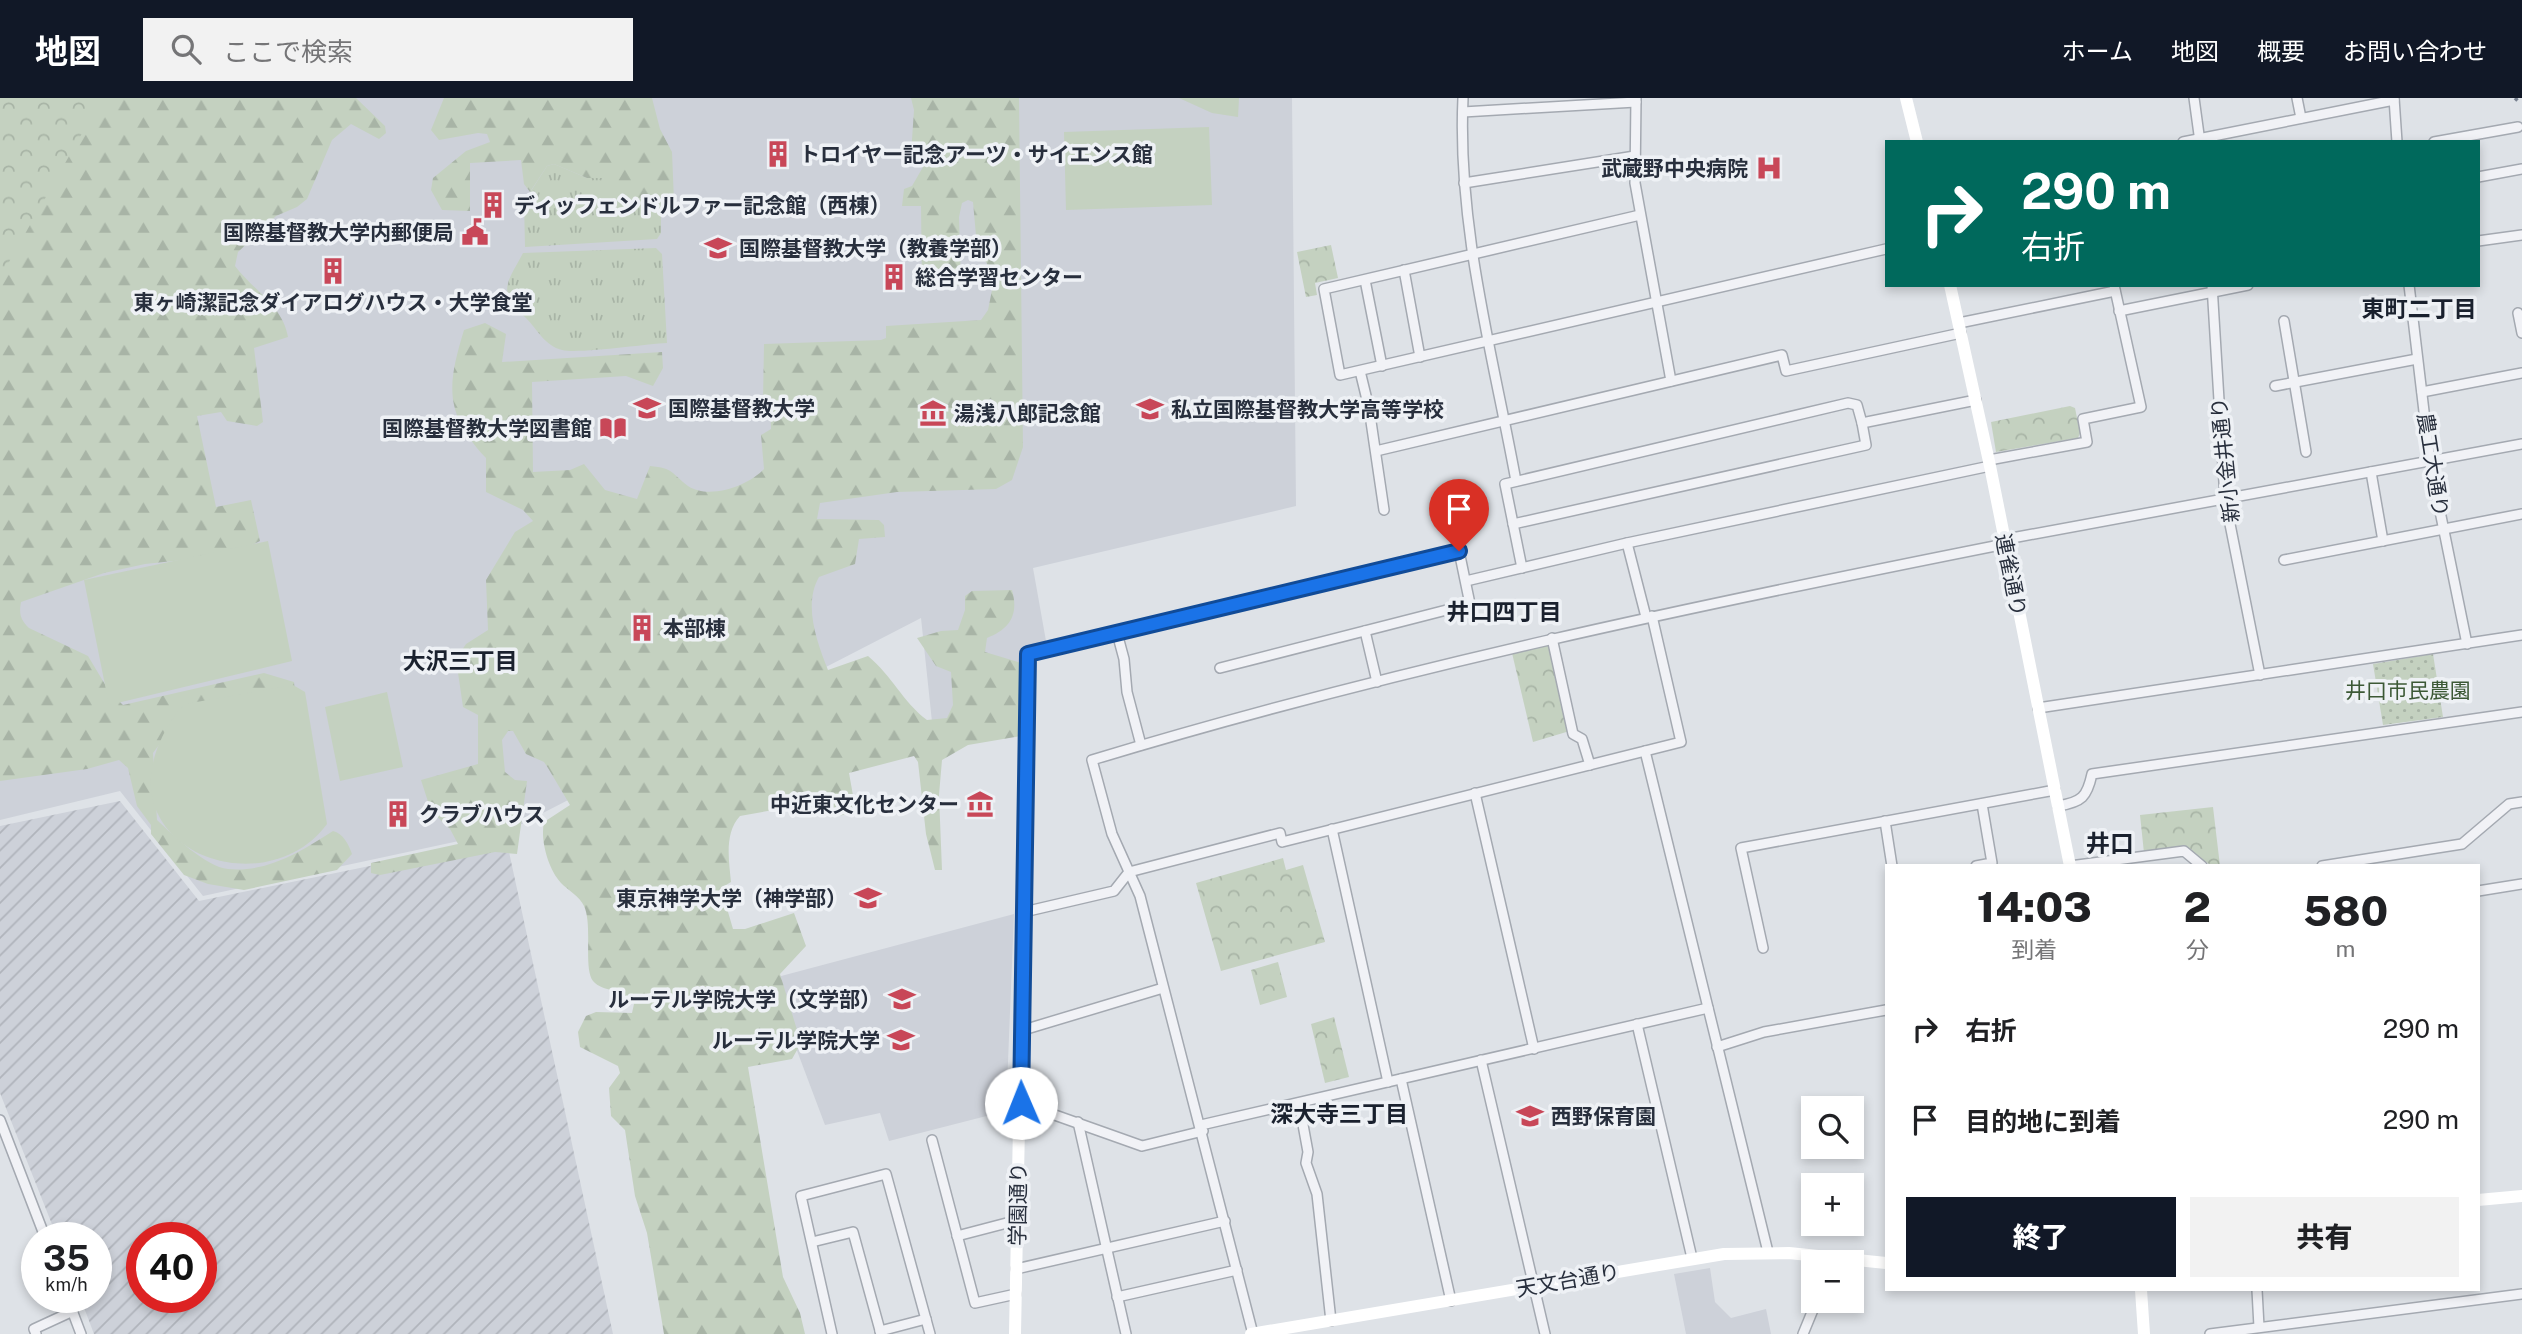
<!DOCTYPE html>
<html lang="ja">
<meta charset="utf-8">
<style>
:root{--surface:#fff;--page:#f2f2f2;--text:#202124;--muted:#757577;--accent:#111827}
body{margin:0;font-family:"Public Sans","Noto Sans JP",sans-serif;background:var(--page);color:var(--text);height:100vh;display:flex;flex-direction:column;font-size:26px;white-space:nowrap}
*{box-sizing:border-box;margin:0}
p{font-size:23px;color:var(--muted)}
.icon{flex:none;width:38px;height:38px;fill:none;stroke:currentColor;stroke-width:2;stroke-linecap:round;stroke-linejoin:round}
.map{position:relative;flex:1;overflow:hidden}
.details{position:absolute;left:1885px;top:766px;width:595px;height:427px;display:flex;flex-direction:column;background:var(--surface);border-radius:0px;box-shadow:0 4px 10px #0003}
.details>*{flex:none}
.hud{position:absolute;left:1885px;top:42px;width:595px;height:147px;border-radius:0px;box-shadow:0 4px 10px #0003;background:#00695c;color:#fff;overflow:hidden}
.buttons{position:absolute;left:1801px;top:998px;display:grid;gap:14px}
.buttons a{display:grid;place-items:center;width:63px;height:63px;border-radius:0px;background:var(--surface);box-shadow:0 4px 10px #0003;font-size:35px}
.speed{position:absolute;left:21px;top:1124px;display:flex;gap:14px;font-size:35px;font-weight:700;text-align:center}
.speed>*{display:grid;place-content:center;width:91px;height:91px;border-radius:50%;background:var(--surface);box-shadow:0 4px 10px #0003;line-height:1}
.speed small{font-size:18px;font-weight:400}
.speed .limit{border:10px solid #d22;background:#fff;color:#111}
.pin{position:absolute;display:grid;place-items:center;width:60px;height:60px;color:#fff;margin:-72px -30px;border-radius:50% 50% 50% 0;rotate:-45deg;box-shadow:0 0 7px #0007}
.pin .icon{rotate:45deg}
.me{position:absolute;width:77px;margin:-38px;rotate:359deg;stroke-linejoin:round;filter:drop-shadow(0 0 5px #0008)}
.turn{display:flex;align-items:center;gap:24px;height:147px;padding:0 21px;font-size:32px}
.turn .icon{width:91px;height:91px;stroke-width:2.5}
.turn b{display:block;font-size:49px;line-height:60px}
.eta{display:flex;justify-content:space-evenly;align-items:center;height:119px;text-align:center}
.eta b{font-size:42px;font-weight:800;line-height:49px}
.button{display:flex;gap:14px;margin-top:auto;padding:14px 21px}
.button a{flex:1;height:80px;border-radius:0px;background:var(--accent);color:#fff;font-size:28px;font-weight:800;line-height:80px;text-align:center}
.button a+a{background:var(--page);color:var(--text)}
ul{padding:0;list-style:none}
li{display:flex;align-items:center;gap:21px;height:91px;padding:0 21px}
li div{flex:1}
li b{display:block;font-size:26px}
li em{font-style:normal}
header{display:flex;align-items:center;gap:42px;box-sizing:border-box;height:98px;padding:0 35px;background:var(--accent);color:#fff}
header strong{font-size:33px}
nav{display:flex;gap:38px;margin-inline-start:auto;font-size:24px}
.search{width:490px;height:63px;background:var(--page);display:flex;align-items:center;gap:18px;box-sizing:border-box;padding:0 24px;border-radius:0px;color:var(--muted);font-size:26px}
.map>svg:first-child{display:block}
.built{fill:#cdd1d9}
.industrial{fill:url(#industrial-furrows);fill-rule:evenodd}
.grass{fill:url(#grass-tufts)}
.forest{fill:url(#forest-firs)}
.park{fill:url(#park-crowns)}
.garden{fill:url(#garden-dots)}
.pitch{fill:#c4d1c0}
.lines{fill:none;stroke-linecap:round;stroke-linejoin:round}
.street-casing{stroke:#a4a9b1;stroke-width:12}
.street{stroke:#f1f2f6;stroke-width:9}
.secondary{stroke:#fff;stroke-width:12}
.rail{stroke:#788190;stroke-width:3.5;stroke-dasharray:3.5 7;stroke-linecap:butt}
.route-casing{stroke:#114b97;stroke-width:18}
.route{stroke:#1a73e8;stroke-width:12}
.labels{text-anchor:middle;dominant-baseline:central;stroke-width:7;stroke-linejoin:round;paint-order:stroke}
.poi-label{font-size:21px;font-weight:bold;fill:#282f3d;stroke:#eef1f5;text-anchor:start}
.street-label{font-size:21px;fill:#282f3d;stroke:#eef1f5}
.park-label{font-size:21px;fill:#3c5936;stroke:#eef1f5}
.neighbourhood-label{font-size:23px;font-weight:bold;fill:#1a212e;stroke:#eef1f5}
.quarter-label{font-size:24px;font-weight:bold;fill:#1a212e;stroke:#eef1f5}
</style>
<header>
<strong>地図</strong>
<div class="search"><svg class="icon" aria-label="search" viewBox="0 0 24 24"><circle cx="10" cy="10" r="6"/><path d="M15 15l6 6"/></svg>ここで検索</div>
<nav><a>ホーム</a><a>地図</a><a>概要</a><a>お問い合わせ</a></nav>
</header>
<div class="map">
<svg width="2522" height="1236" viewBox="0 0 2522 1236">
<defs>
<pattern id="industrial-furrows" width="10" height="10" patternUnits="userSpaceOnUse" patternTransform="scale(1.75)"><rect width="10" height="10" fill="#cdd1d9"/><path d="M-1 1l2-2M0 10L10 0M9 11l2-2" fill="none" stroke="#b0b4bb"/></pattern>
<pattern id="grass-tufts" width="24" height="20" patternUnits="userSpaceOnUse" patternTransform="scale(1.75)"><rect width="24" height="20" fill="#c4d1c0"/><path d="M3 7l-1-3M5 7V3M7 7l1-3M15 17l-1-3M17 17v-4M19 17l1-3" fill="none" stroke="#a8b4a6"/></pattern>
<pattern id="forest-firs" width="22" height="20" patternUnits="userSpaceOnUse" patternTransform="scale(1.75)"><rect width="22" height="20" fill="#c4d1c0"/><path d="M5 1l3.5 6h-7zM16 11l3.5 6h-7z" fill="#a8b4a6"/></pattern>
<pattern id="park-crowns" width="20" height="18" patternUnits="userSpaceOnUse" patternTransform="scale(1.75)"><rect width="20" height="18" fill="#c4d1c0"/><path d="M2 6a3 3 0 1 1 6 0M12 15a3 3 0 1 1 6 0" fill="none" stroke="#a8b4a6"/></pattern>
<pattern id="garden-dots" width="8" height="8" patternUnits="userSpaceOnUse" patternTransform="scale(1.75)"><rect width="8" height="8" fill="#c4d1c0"/><path d="M2 2h.1M6 6h.1" fill="none" stroke="#a8b4a6" stroke-width="1.8" stroke-linecap="round"/></pattern>
</defs>
<rect width="100%" height="100%" fill="#dee2e7"/>
<g class="built">
<path d="M213 0H1292L1296 408 1033 470 1046 543 1027 548 1025 631 935 652 921 520 510 732 203 798 120 693 0 722V212Z"/>
<path d="M1014 816 1006 1013 889 1043 880 1015 825 1027 770 881Z"/>
<path d="M1710 1170 1715 1204 1731 1220 1766 1211 1771 1236H1686L1674 1176Z"/>
</g>
<path class="industrial" d="M120 703 199 803 506 740 613 1236H94L80 1199H96V1139H57L0 995V728ZM142 1139H201V1199H142Z"/>
<g class="grass">
<path d="M554 66 587 80H603L609 87 655 108 661 106V135L657 141 525 149 524 104 547 68Z"/>
<path d="M656 150 662 156 667 245C645 246 579 256 562 252 545 248 537 231 526 220 497 193 506 187 523 155Z"/>
</g>
<g class="forest">
<path d="M49 0H356L385 28 386 35 379 41 351 26 332 42 307 101 297 109 276 118 238 154 235 168C253 192 283 208 288 239L254 250 263 324 257 328 227 323 221 314 197 318 216 409 251 402 260 443 231 457 145 466 104 475 21 504C19 516 20 521 29 530L88 558 109 593 123 607 264 575 294 584 295 596 180 619 153 655 157 722C173 737 206 769 228 771 267 775 302 753 333 733 343 735 349 747 352 756L337 772 244 792 208 786 184 777 151 736V727L137 708 128 670 119 662 87 671 0 683V95Z"/>
<path d="M444 0H652L660 31 672 54 674 103 655 108 613 100 603 80H587L554 66 547 68 530 94 524 86 521 62 470 65V113L442 112 431 92 433 80 466 53 490 44 487 36 478 35 439 42 431 32Z"/>
<path d="M911 0H1019L1023 349 1012 382 996 391 897 394 820 405 817 421 879 422 884 427 885 439 859 441 855 466 819 479C803 507 817 544 828 572L868 558C893 579 902 603 927 622L947 620 953 607 951 574 936 568 917 540 941 533 958 532 965 512V498L972 493 1012 492C1019 517 1010 531 987 540L985 554 1021 565 1026 637 968 647 942 662 939 697 942 772H935L926 736 918 664 914 658 849 675 856 714 834 719 824 707 817 704 740 718C724 735 729 763 731 784L721 790 733 831H745L794 815 806 848 780 876 801 945 792 961 748 969 783 1179 800 1215 805 1236H664L647 1135 635 1098 625 1032 611 1018 609 990 620 975 618 968 580 949 578 934 586 918 596 914 632 915 634 906C622 889 603 895 593 883 583 870 593 827 584 808 580 799 568 792 561 785 548 771 540 742 544 724L570 707 548 670 544 664 526 656 513 633H508L502 642 505 674 515 682 527 683 517 756 495 754 380 777 371 775V765L458 746 450 731 431 713 421 682 478 666V617L463 609 456 561 466 546 488 532 486 482 515 434 533 423 523 412 486 394V360C444 315 447 288 464 232L485 225 506 236 502 264 662 254 663 270 653 288 626 278 532 284 533 374 570 372 584 366 605 392 637 401 650 368C674 370 672 376 688 388 709 402 748 388 764 371L761 337 771 331 770 302H763L764 246 881 242 886 240V228L981 222 988 212 993 187V176L977 149 973 104 968 102 962 105 959 119 961 187 922 191 921 108H902L904 91 912 88 923 69 911 56 914 12Z"/>
</g>
<g class="park">
<path d="M0 0H102L0 180Z"/>
<path d="M1331 147 1338 180 1315 185 1317 197 1306 199 1297 154Z"/>
<path d="M2070 308 2075 310 2080 335 2078 340 1996 354 1991 324Z"/>
<path d="M1550 546 1573 632 1533 644 1512 555Z"/>
<path d="M2213 709 2220 768H2212L2184 749 2144 755 2140 717Z"/>
<path d="M1283 760 1286 772 1303 767 1325 844 1221 873 1196 785Z"/>
<path d="M1278 864 1287 899 1260 907 1251 872Z"/>
<path d="M1334 919 1349 979 1325 985 1311 926Z"/>
</g>
<path class="garden" d="M2433 556 2443 619 2383 627 2373 566Z"/>
<g class="pitch">
<path d="M1179 0H1239L1238 19 1212 15Z"/>
<path d="M1209 29 1212 107 1066 112 1064 34Z"/>
<path d="M268 443 292 563 109 607 84 482Z"/>
<path d="M293 587 305 594 327 726C268 806 119 757 157 651 164 633 172 619 185 606Z"/>
<path d="M387 594 403 669 340 683 325 609Z"/>
</g>
<g class="lines">
<defs>
<g id="street">
<path d="M1463 0C1457 129 1493 257 1516 383"/>
<path d="M1636 0 1635 85 1671 283"/>
<path d="M2194 0 2200 44"/>
<path d="M2297 0 2301 20"/>
<path d="M2394 0 2397 44"/>
<path d="M1463 14 1636 4"/>
<path d="M2183 44 2394 2"/>
<path d="M2434 44 2518 29"/>
<path d="M2478 79 2522 71"/>
<path d="M1464 85 1635 58"/>
<path d="M1640 117 1324 191 1340 277 1886 151"/>
<path d="M2478 143 2522 137"/>
<path d="M1404 172 1420 259"/>
<path d="M1365 182 1382 268"/>
<path d="M2212 187 2225 401 2260 577"/>
<path d="M2409 187 2430 364 2467 546"/>
<path d="M2119 213 2248 187"/>
<path d="M2518 215 2522 235"/>
<path d="M2284 223 2306 354"/>
<path d="M1959 225 2115 193"/>
<path d="M1360 273 1369 310 1384 412"/>
<path d="M2275 288 2417 261"/>
<path d="M2422 294 2522 275"/>
<path d="M1376 353 1782 257 1786 273 1961 235"/>
<path d="M1989 362 2087 344 2083 321 2141 309 2114 187"/>
<path d="M2371 374 2383 443"/>
<path d="M1513 426 1866 347 1862 325"/>
<path d="M1627 445 1646 519"/>
<path d="M2284 462 2522 416"/>
<path d="M1522 470 1505 386 1848 305 1857 307 1862 325 1976 302"/>
<path d="M1466 483 1627 445 1990 368"/>
<path d="M1365 533 1377 584"/>
<path d="M1117 535 1124 561 1127 594 1141 647"/>
<path d="M1552 540 1573 636 1582 641 1590 667"/>
<path d="M1028 556 1459 453 1470 506 1220 570"/>
<path d="M2038 610 2522 537"/>
<path d="M1645 653 1768 1154"/>
<path d="M1475 695 1534 951"/>
<path d="M2058 708C2082 704 2087 699 2092 676L2522 614"/>
<path d="M1885 723 1892 768"/>
<path d="M1332 731 1388 984"/>
<path d="M1976 768 1992 765 1982 706"/>
<path d="M2070 768 2184 753 2202 768"/>
<path d="M2322 768 2462 746 2509 706 2522 704"/>
<path d="M2478 793 2522 786"/>
<path d="M1024 814 1114 793 1129 774 1280 735 1282 744 1681 644 1652 518"/>
<path d="M1763 850 1741 750 2055 692"/>
<path d="M1637 926 1692 1160"/>
<path d="M1020 933 1163 890"/>
<path d="M1717 949 1764 934 1886 912"/>
<path d="M1481 962 1545 1236"/>
<path d="M1401 981 1451 1203"/>
<path d="M1021 1005 1142 1048 1203 1033"/>
<path d="M1299 1005 1308 1054 1306 1065 1317 1096 1331 1223"/>
<path d="M0 1022 45 1139"/>
<path d="M1078 1024 1126 1236"/>
<path d="M1201 1027 1708 910"/>
<path d="M932 1042 975 1205 1016 1196"/>
<path d="M957 1138 1018 1122"/>
<path d="M812 1144 853 1134 881 1236"/>
<path d="M1016 1171 1225 1123"/>
<path d="M1852 1182 1858 1162"/>
<path d="M2257 1192 2259 1229"/>
<path d="M67 1199 81 1236"/>
<path d="M1117 1199 1237 1172"/>
<path d="M880 1233 926 1221"/>
<path d="M36 1236 34 1231 73 1213"/>
<path d="M832 1236 801 1098 886 1076 930 1236"/>
<path d="M1253 1236 1140 798 1112 736 1092 662C1392 571 1698 507 2005 446L2012 440 2522 346"/>
<path d="M1803 1236 1817 1202"/>
<path d="M2210 1236 2522 1196"/>
</g>
</defs>
<use href="#street" class="street-casing"/>
<use href="#street" class="street"/>
<g class="secondary">
<path d="M1906 0 1917 44"/>
<path d="M1950 187 1990 368 2070 768"/>
<path d="M2478 1102 2522 1098"/>
<path d="M2141 1192 2144 1236"/>
<path d="M1015 1236 1028 556"/>
<path d="M1251 1236 1724 1156 1789 1155 1886 1165"/>
</g>
<path class="rail" d="M2515 0 2522 7"/>
</g>
<g class="lines">
<defs>
<path id="route" d="M1021 1005 1028 556 1459 453"/>
</defs>
<use href="#route" class="route-casing"/>
<use href="#route" class="route"/>
</g>
<defs>
<symbol id="building-bare" viewBox="-9 -9 18 18"><path d="M-4-6H4V6H1V3H-1V6H-4ZM-2.5-4.3h1.7v1.8h-1.7ZM.8-4.3h1.7v1.8H.8ZM-2.5-1h1.7V.8h-1.7ZM.8-1h1.7V.8H.8Z" fill="#c84758" stroke="#eef1f5" stroke-width="2.5" paint-order="stroke"/></symbol>
<symbol id="hospital-bare" viewBox="-9 -9 18 18"><path d="M-5-5h3v3.5h4V-5h3V5h-3V1.5h-4V5h-3Z" fill="#c84758" stroke="#eef1f5" stroke-width="2.5" paint-order="stroke"/></symbol>
<symbol id="civic-bare" viewBox="-9 -9 18 18"><path d="M-.6-6.5H3V-4.5H.6V-3L4-1V1h2V6H-6V1h2V-1L-.6-3ZM-1.2 2.5V6h2.4V2.5Z" fill="#c84758" stroke="#eef1f5" stroke-width="2.5" paint-order="stroke"/></symbol>
<symbol id="university-bare" viewBox="-9 -9 18 18"><path d="M0-5L7-2L0 1L-7-2ZM-4 1L0 2.5L4 1V4Q0 6-4 4Z" fill="#c84758" stroke="#eef1f5" stroke-width="2.5" paint-order="stroke"/></symbol>
<symbol id="school-bare" viewBox="-9 -9 18 18"><path d="M0-5L7-2L0 1L-7-2ZM-4 1L0 2.5L4 1V4Q0 6-4 4Z" fill="#c84758" stroke="#eef1f5" stroke-width="2.5" paint-order="stroke"/></symbol>
<symbol id="museum-bare" viewBox="-9 -9 18 18"><path d="M0-6L6-3V-2H-6V-3ZM-5-1h2V3h-2ZM-1-1h2V3h-2ZM3-1h2V3H3ZM-6 4H6V6H-6Z" fill="#c84758" stroke="#eef1f5" stroke-width="2.5" paint-order="stroke"/></symbol>
<symbol id="library-bare" viewBox="-9 -9 18 18"><path d="M-6-4Q-3-5.5-.7-3.5V5Q-3 3-6 4ZM6-4Q3-5.5 .7-3.5V5Q3 3 6 4Z" fill="#c84758" stroke="#eef1f5" stroke-width="2.5" paint-order="stroke"/></symbol>
</defs>
<g fill-rule="evenodd">
<use href="#building-bare" x="759" y="37" width="38" height="38"/>
<use href="#hospital-bare" x="1750" y="51" width="38" height="38"/>
<use href="#building-bare" x="474" y="88" width="38" height="38"/>
<use href="#civic-bare" x="456" y="115" width="38" height="38"/>
<use href="#university-bare" x="699" y="131" width="38" height="38"/>
<use href="#building-bare" x="314" y="154" width="38" height="38"/>
<use href="#building-bare" x="875" y="160" width="38" height="38"/>
<use href="#university-bare" x="628" y="291" width="38" height="38"/>
<use href="#school-bare" x="1131" y="292" width="38" height="38"/>
<use href="#museum-bare" x="914" y="296" width="38" height="38"/>
<use href="#library-bare" x="594" y="311" width="38" height="38"/>
<use href="#building-bare" x="623" y="511" width="38" height="38"/>
<use href="#museum-bare" x="961" y="687" width="38" height="38"/>
<use href="#building-bare" x="379" y="697" width="38" height="38"/>
<use href="#university-bare" x="849" y="781" width="38" height="38"/>
<use href="#university-bare" x="883" y="882" width="38" height="38"/>
<use href="#university-bare" x="882" y="923" width="38" height="38"/>
<use href="#school-bare" x="1511" y="999" width="38" height="38"/>
</g>
<g class="labels">
<g class="poi-label">
<text x="799" y="56">トロイヤー記念アーツ・サイエンス館</text>
<text x="1748" y="70" text-anchor="end">武蔵野中央病院</text>
<text x="514" y="107">ディッフェンドルファー記念館（西棟）</text>
<text x="454" y="134" text-anchor="end">国際基督教大学内郵便局</text>
<text x="739" y="150">国際基督教大学（教養学部）</text>
<text x="915" y="179">総合学習センター</text>
<text x="333" y="204" text-anchor="middle">東ヶ崎潔記念ダイアログハウス・大学食堂</text>
<text x="668" y="310">国際基督教大学</text>
<text x="1171" y="311">私立国際基督教大学高等学校</text>
<text x="954" y="315">湯浅八郎記念館</text>
<text x="592" y="330" text-anchor="end">国際基督教大学図書館</text>
<text x="663" y="530">本部棟</text>
<text x="959" y="706" text-anchor="end">中近東文化センター</text>
<text x="419" y="716">クラブハウス</text>
<text x="847" y="800" text-anchor="end">東京神学大学（神学部）</text>
<text x="881" y="901" text-anchor="end">ルーテル学院大学（文学部）</text>
<text x="880" y="942" text-anchor="end">ルーテル学院大学</text>
<text x="1551" y="1018">西野保育園</text>
</g>
<g class="street-label">
<text transform="translate(2225 362) rotate(-96)">新小金井通り</text>
<text transform="translate(2433 367) rotate(81)">農工大通り</text>
<text transform="translate(2011 477) rotate(79)">連雀通り</text>
<text transform="translate(1018 1106) rotate(-89)">学園通り</text>
<text transform="translate(1568 1182) rotate(-10)">天文台通り</text>
</g>
<g class="park-label">
<text x="2408" y="592">井口市民農園</text>
</g>
<g class="neighbourhood-label">
<text x="2419" y="210">東町二丁目</text>
<text x="1504" y="513">井口四丁目</text>
<text x="460" y="562">大沢三丁目</text>
<text x="1339" y="1015">深大寺三丁目</text>
</g>
<g class="quarter-label">
<text x="2110" y="745">井口</text>
</g>
</g>
</svg>
<div class="buttons">
<a><svg class="icon" aria-label="search" viewBox="0 0 24 24"><circle cx="10" cy="10" r="6"/><path d="M15 15l6 6"/></svg></a>
<a>+</a>
<a>−</a>
</div>
<div class="speed"><div>35<small>km/h</small></div><div class="limit">40</div></div>
<div class="pin" style="left:1459px;top:453px;background:#d93025"><svg class="icon" aria-label="arrive" viewBox="0 0 24 24"><path d="M6 21V4h12l-3 4 3 4H6"/></svg></div>
<svg class="me" style="left:1021px;top:1005px" viewBox="-20 -20 40 40"><circle r="19" fill="#fff"/><path d="M0-13L10 11 0 6-10 11z" fill="#1a73e8"/></svg>
<div class="hud">
<div class="turn"><svg class="icon" aria-label="right" viewBox="0 0 24 24"><path d="M7 20v-9h11M14 6l5 5-5 5"/></svg><div><b>290 m</b>右折</div></div>
</div>
<section class="details">
<div class="eta">
<div><b>14:03</b><p>到着</p></div>
<div><b>2</b><p>分</p></div>
<div><b>580</b><p>m</p></div>
</div>
<ul>
<li><svg class="icon" aria-label="right" viewBox="0 0 24 24"><path d="M7 20v-9h11M14 6l5 5-5 5"/></svg><div><b>右折</b></div><em>290 m</em></li>
<li><svg class="icon" aria-label="arrive" viewBox="0 0 24 24"><path d="M6 21V4h12l-3 4 3 4H6"/></svg><div><b>目的地に到着</b></div><em>290 m</em></li>
</ul>
<div class="button"><a>終了</a><a>共有</a></div>
</section>
</div>
